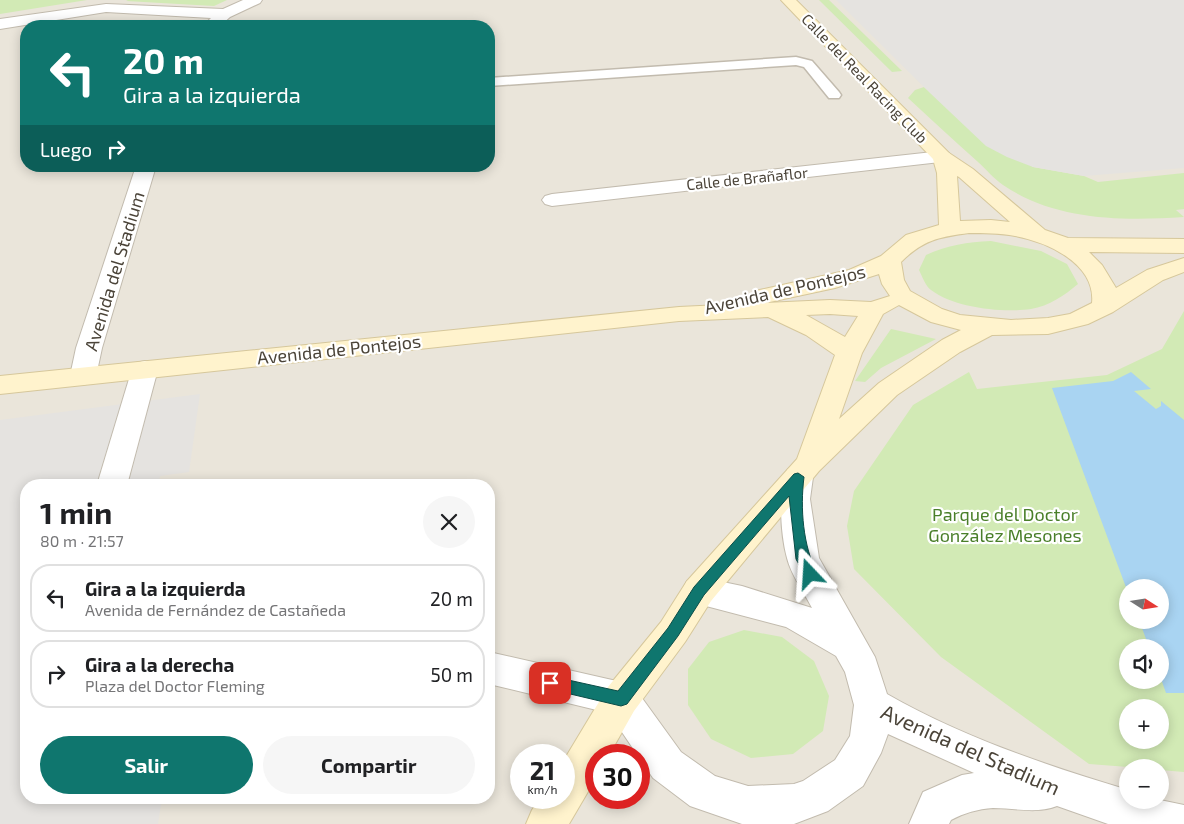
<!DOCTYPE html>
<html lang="es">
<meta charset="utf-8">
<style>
:root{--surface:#fff;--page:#f6f6f6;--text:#202124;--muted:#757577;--line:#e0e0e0;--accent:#0f766e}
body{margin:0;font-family:"Exo 2",sans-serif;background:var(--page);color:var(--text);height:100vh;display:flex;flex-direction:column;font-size:19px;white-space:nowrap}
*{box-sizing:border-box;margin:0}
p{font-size:16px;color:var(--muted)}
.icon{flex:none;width:28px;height:28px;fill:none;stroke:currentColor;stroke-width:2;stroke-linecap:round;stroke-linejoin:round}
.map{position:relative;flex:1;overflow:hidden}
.drawer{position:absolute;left:20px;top:479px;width:475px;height:325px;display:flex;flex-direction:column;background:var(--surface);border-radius:20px;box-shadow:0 2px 12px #0003}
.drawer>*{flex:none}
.guide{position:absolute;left:20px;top:20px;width:475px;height:152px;border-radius:20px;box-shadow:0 2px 12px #0003;background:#0f766e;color:#fff;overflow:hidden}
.needle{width:32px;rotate:102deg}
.buttons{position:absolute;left:1119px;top:579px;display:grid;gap:10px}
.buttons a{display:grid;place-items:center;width:50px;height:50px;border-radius:50%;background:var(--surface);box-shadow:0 2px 12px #0003;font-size:25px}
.speed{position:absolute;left:510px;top:744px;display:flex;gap:10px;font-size:25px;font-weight:700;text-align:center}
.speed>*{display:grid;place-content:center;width:65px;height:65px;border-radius:50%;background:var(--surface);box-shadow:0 2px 12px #0003;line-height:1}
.speed small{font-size:12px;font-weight:400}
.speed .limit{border:8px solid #d22;background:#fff;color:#111}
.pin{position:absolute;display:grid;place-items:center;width:42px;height:42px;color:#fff;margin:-21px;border-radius:10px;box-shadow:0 2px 8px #0006}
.me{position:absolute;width:55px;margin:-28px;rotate:340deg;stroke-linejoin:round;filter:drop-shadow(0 0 4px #0008)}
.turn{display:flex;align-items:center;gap:18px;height:105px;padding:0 20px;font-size:22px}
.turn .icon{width:65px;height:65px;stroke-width:2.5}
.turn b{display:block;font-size:35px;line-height:42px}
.then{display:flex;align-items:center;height:48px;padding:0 20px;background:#0003;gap:10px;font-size:19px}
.round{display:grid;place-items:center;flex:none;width:52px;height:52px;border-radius:26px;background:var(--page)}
.overview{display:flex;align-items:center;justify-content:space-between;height:85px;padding:0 20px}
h1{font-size:30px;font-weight:700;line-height:38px}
.button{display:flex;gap:10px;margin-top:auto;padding:10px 20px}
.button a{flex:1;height:58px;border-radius:30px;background:var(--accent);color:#fff;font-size:20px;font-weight:700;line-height:58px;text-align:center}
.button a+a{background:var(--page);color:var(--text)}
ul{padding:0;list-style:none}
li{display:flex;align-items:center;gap:15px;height:68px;margin:0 10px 8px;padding:0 10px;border:2px solid var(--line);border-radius:20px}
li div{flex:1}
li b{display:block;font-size:19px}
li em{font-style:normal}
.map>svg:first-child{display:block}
.residential{fill:#eae5da;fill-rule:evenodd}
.green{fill:#d2eab5;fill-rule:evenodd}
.parking{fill:#e5e3e0}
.water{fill:#a9d4f2}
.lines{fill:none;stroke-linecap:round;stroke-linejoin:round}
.lane-casing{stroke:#c2bbae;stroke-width:3}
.street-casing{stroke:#c2bbae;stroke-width:2}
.secondary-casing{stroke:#d6c79b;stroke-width:2}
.lane{fill:#fff;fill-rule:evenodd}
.street{fill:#fff;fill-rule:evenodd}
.secondary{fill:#fff3cd;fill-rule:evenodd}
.route{fill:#0f766e;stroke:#0a4d48}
.labels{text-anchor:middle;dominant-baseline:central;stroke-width:4.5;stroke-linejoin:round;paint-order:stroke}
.far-street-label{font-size:15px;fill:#4b4439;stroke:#fff}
.street-label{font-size:18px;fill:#4b4439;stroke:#fff}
.park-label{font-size:18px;fill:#4a7f2a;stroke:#fff}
.near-street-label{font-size:21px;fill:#4b4439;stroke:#fff}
</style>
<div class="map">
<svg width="1184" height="824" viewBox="0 0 1184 824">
<rect width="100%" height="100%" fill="#f6f3ec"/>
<path class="residential" d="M0 0H1184V824H0ZM26 26H489V166H26ZM26 485H489V798H26ZM1128 588H1160V620H1128ZM1128 648H1160V680H1128ZM1128 708H1160V740H1128ZM521 755H564V798H521ZM596 755H639V798H596ZM1128 768H1160V800H1128Z"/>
<g class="green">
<path d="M0 0H87L0 14Z"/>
<path d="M128 0H227L214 6 126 1Z"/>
<path d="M819 0H829L902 71 892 72Z"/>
<path d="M924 87 1033 167 1084 176 1098 182 1184 173V209L1176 210 1184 217C1123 221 1056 221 1003 185 994 179 986 169 978 162 954 141 931 119 908 98L915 90Z"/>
<path d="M991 241 1041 251 1067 264 1078 284C1065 295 1049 306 1031 309 1002 313 955 308 931 290 926 287 922 276 919 270L926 255C948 245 967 242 991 241Z"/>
<path d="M1184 311V772L1160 770V768L1128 767 1089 764 941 657 854 569 847 526 854 491 913 405 969 372 977 389 1107 375 1162 349ZM1128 588H1160V620H1128ZM1128 648H1160V680H1128ZM1128 708H1160V740H1128Z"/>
<path d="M891 329 936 339 881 368 865 382 855 381Z"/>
<path d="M744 630 782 637 814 661 829 696 823 731 793 754 751 758 711 739 688 705V669L709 642Z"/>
</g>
<g class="parking">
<path d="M836 0H1184V168L1084 176 1033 167 1007 157 986 146 930 93Z"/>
<path d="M200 394 189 472 160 476 158 485H26V798H162L158 824H0V420Z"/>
</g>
<path class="water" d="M1131 372 1151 389 1134 391 1156 409 1161 406V401L1184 420V693H1166L1160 676V648L1149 647 1139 620H1160V588H1128L1127 590 1052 388 1113 381Z"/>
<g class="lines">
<defs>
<path id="lane" d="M796 57 812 61 839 92 841 95 839 98H829L804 67 796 65 489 86V78Z"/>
<g id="street">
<path d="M243 0H262L260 3 230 17 220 26H205L207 22 211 18 106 12 0 29V19L106 4 223 9Z"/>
<path d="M942 151 949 153 952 157 949 161 552 206 545 204 542 200 545 196 552 194Z"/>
<path d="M136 166H156L102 348 96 376 92 382 83 385 74 382 70 376 76 348Z"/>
<path d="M145 361 154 363 158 369 127 485H97L132 369 136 363Z"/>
<path d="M798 466 808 469 813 477 810 499 819 558 875 657 887 694C962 737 1045 765 1128 790V800H1160L1184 805V824H1108L1057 806C1037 814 1014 808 993 808 978 809 964 813 951 820L949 824H909L923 792 962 775 974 773 888 734 881 753 863 786 828 811 794 824H742L690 806 653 778 609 713 489 684V652L621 682 634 687 681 752 715 776 748 786 794 784 803 781 835 760 850 736 854 705 845 672 836 656 786 627 687 601 682 591 687 581 699 577 742 586 812 608C804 592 791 575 787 558 781 537 777 488 788 469Z"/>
</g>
<path id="secondary" d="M781 0H796L949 153 973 169 1045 230 1068 238 1184 239V253L1089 252 1102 265 1116 288 1147 270 1184 258V272L1163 280 1113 312 1088 324 1048 334 992 335 960 352 897 395 819 471 711 601 685 642 634 711 609 755H596V778L569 824H526L532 810 540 798H564V760L608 687 661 622 687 581 797 459 835 355 806 335 768 317 679 321 0 394V376L679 307 762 303 755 301 751 296 755 291 849 270 881 256 906 235 939 225 937 173 933 159ZM957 176 959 177 1010 222 991 220 960 221ZM969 233C984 233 1000 233 1015 236 1048 242 1096 264 1092 303L1070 314 1048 318 1011 320 960 315 942 309 910 291 904 280 901 262C923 240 939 237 969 233ZM879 274 882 284 890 296 871 302 830 300 765 303 835 288ZM899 305 931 322 961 330 942 340 879 383 839 419 862 353 883 314ZM830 314 858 316 845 337 806 315Z"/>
</defs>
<use href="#lane" class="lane-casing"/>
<use href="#street" class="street-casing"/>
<use href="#secondary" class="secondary-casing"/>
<use href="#lane" class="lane"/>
<use href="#street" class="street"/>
<use href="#secondary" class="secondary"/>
</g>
<path class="route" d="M798 473 804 477C800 509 803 545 817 574L815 578 810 580 806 578 796 559 789 496 704 595 678 636 627 704 621 706 545 688 543 683 545 678 550 676 618 691 668 628 694 587 794 474Z"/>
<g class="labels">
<g class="far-street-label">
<text transform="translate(865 78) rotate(46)">Calle del Real Racing Club</text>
<text transform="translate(747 178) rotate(-6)">Calle de Brañaflor</text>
</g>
<g class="street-label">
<text transform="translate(114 271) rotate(-73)">Avenida del Stadium</text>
<text transform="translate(785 289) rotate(-13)">Avenida de Pontejos</text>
<text transform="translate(339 349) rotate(-6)">Avenida de Pontejos</text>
</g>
<g class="park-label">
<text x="1005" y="514">Parque del Doctor<tspan x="1005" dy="21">González Mesones</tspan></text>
</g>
<g class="near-street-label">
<text transform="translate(971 749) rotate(24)">Avenida del Stadium</text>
</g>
</g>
</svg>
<div class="buttons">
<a><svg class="needle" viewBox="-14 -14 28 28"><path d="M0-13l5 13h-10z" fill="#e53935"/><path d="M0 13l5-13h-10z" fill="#757577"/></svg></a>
<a><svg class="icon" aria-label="sound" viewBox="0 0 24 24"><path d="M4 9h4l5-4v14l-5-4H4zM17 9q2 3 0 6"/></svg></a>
<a>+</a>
<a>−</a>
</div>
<div class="speed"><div>21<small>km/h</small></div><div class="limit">30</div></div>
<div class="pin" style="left:550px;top:683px;background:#d93025"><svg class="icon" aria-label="arrive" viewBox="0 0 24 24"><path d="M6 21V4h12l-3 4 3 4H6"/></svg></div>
<svg class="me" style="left:810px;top:574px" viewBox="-20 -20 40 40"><path d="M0-17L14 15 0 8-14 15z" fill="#0f766e" stroke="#fff" stroke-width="4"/></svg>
<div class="guide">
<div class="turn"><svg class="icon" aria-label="left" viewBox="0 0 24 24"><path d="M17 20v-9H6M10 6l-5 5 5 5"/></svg><div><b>20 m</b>Gira a la izquierda</div></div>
<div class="then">Luego<svg class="icon" aria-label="right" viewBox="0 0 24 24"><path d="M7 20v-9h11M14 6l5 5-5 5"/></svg></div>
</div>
<section class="drawer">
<div class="overview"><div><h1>1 min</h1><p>80 m · 21:57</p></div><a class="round"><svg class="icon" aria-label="close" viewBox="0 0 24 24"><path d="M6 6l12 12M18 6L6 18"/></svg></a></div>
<ul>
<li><svg class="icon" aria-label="left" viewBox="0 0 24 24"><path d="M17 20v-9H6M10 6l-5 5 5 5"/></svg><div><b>Gira a la izquierda</b><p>Avenida de Fernández de Castañeda</p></div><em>20 m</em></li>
<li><svg class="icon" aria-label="right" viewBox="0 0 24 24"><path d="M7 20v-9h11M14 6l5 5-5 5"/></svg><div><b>Gira a la derecha</b><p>Plaza del Doctor Fleming</p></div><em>50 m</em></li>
</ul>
<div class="button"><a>Salir</a><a>Compartir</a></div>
</section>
</div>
